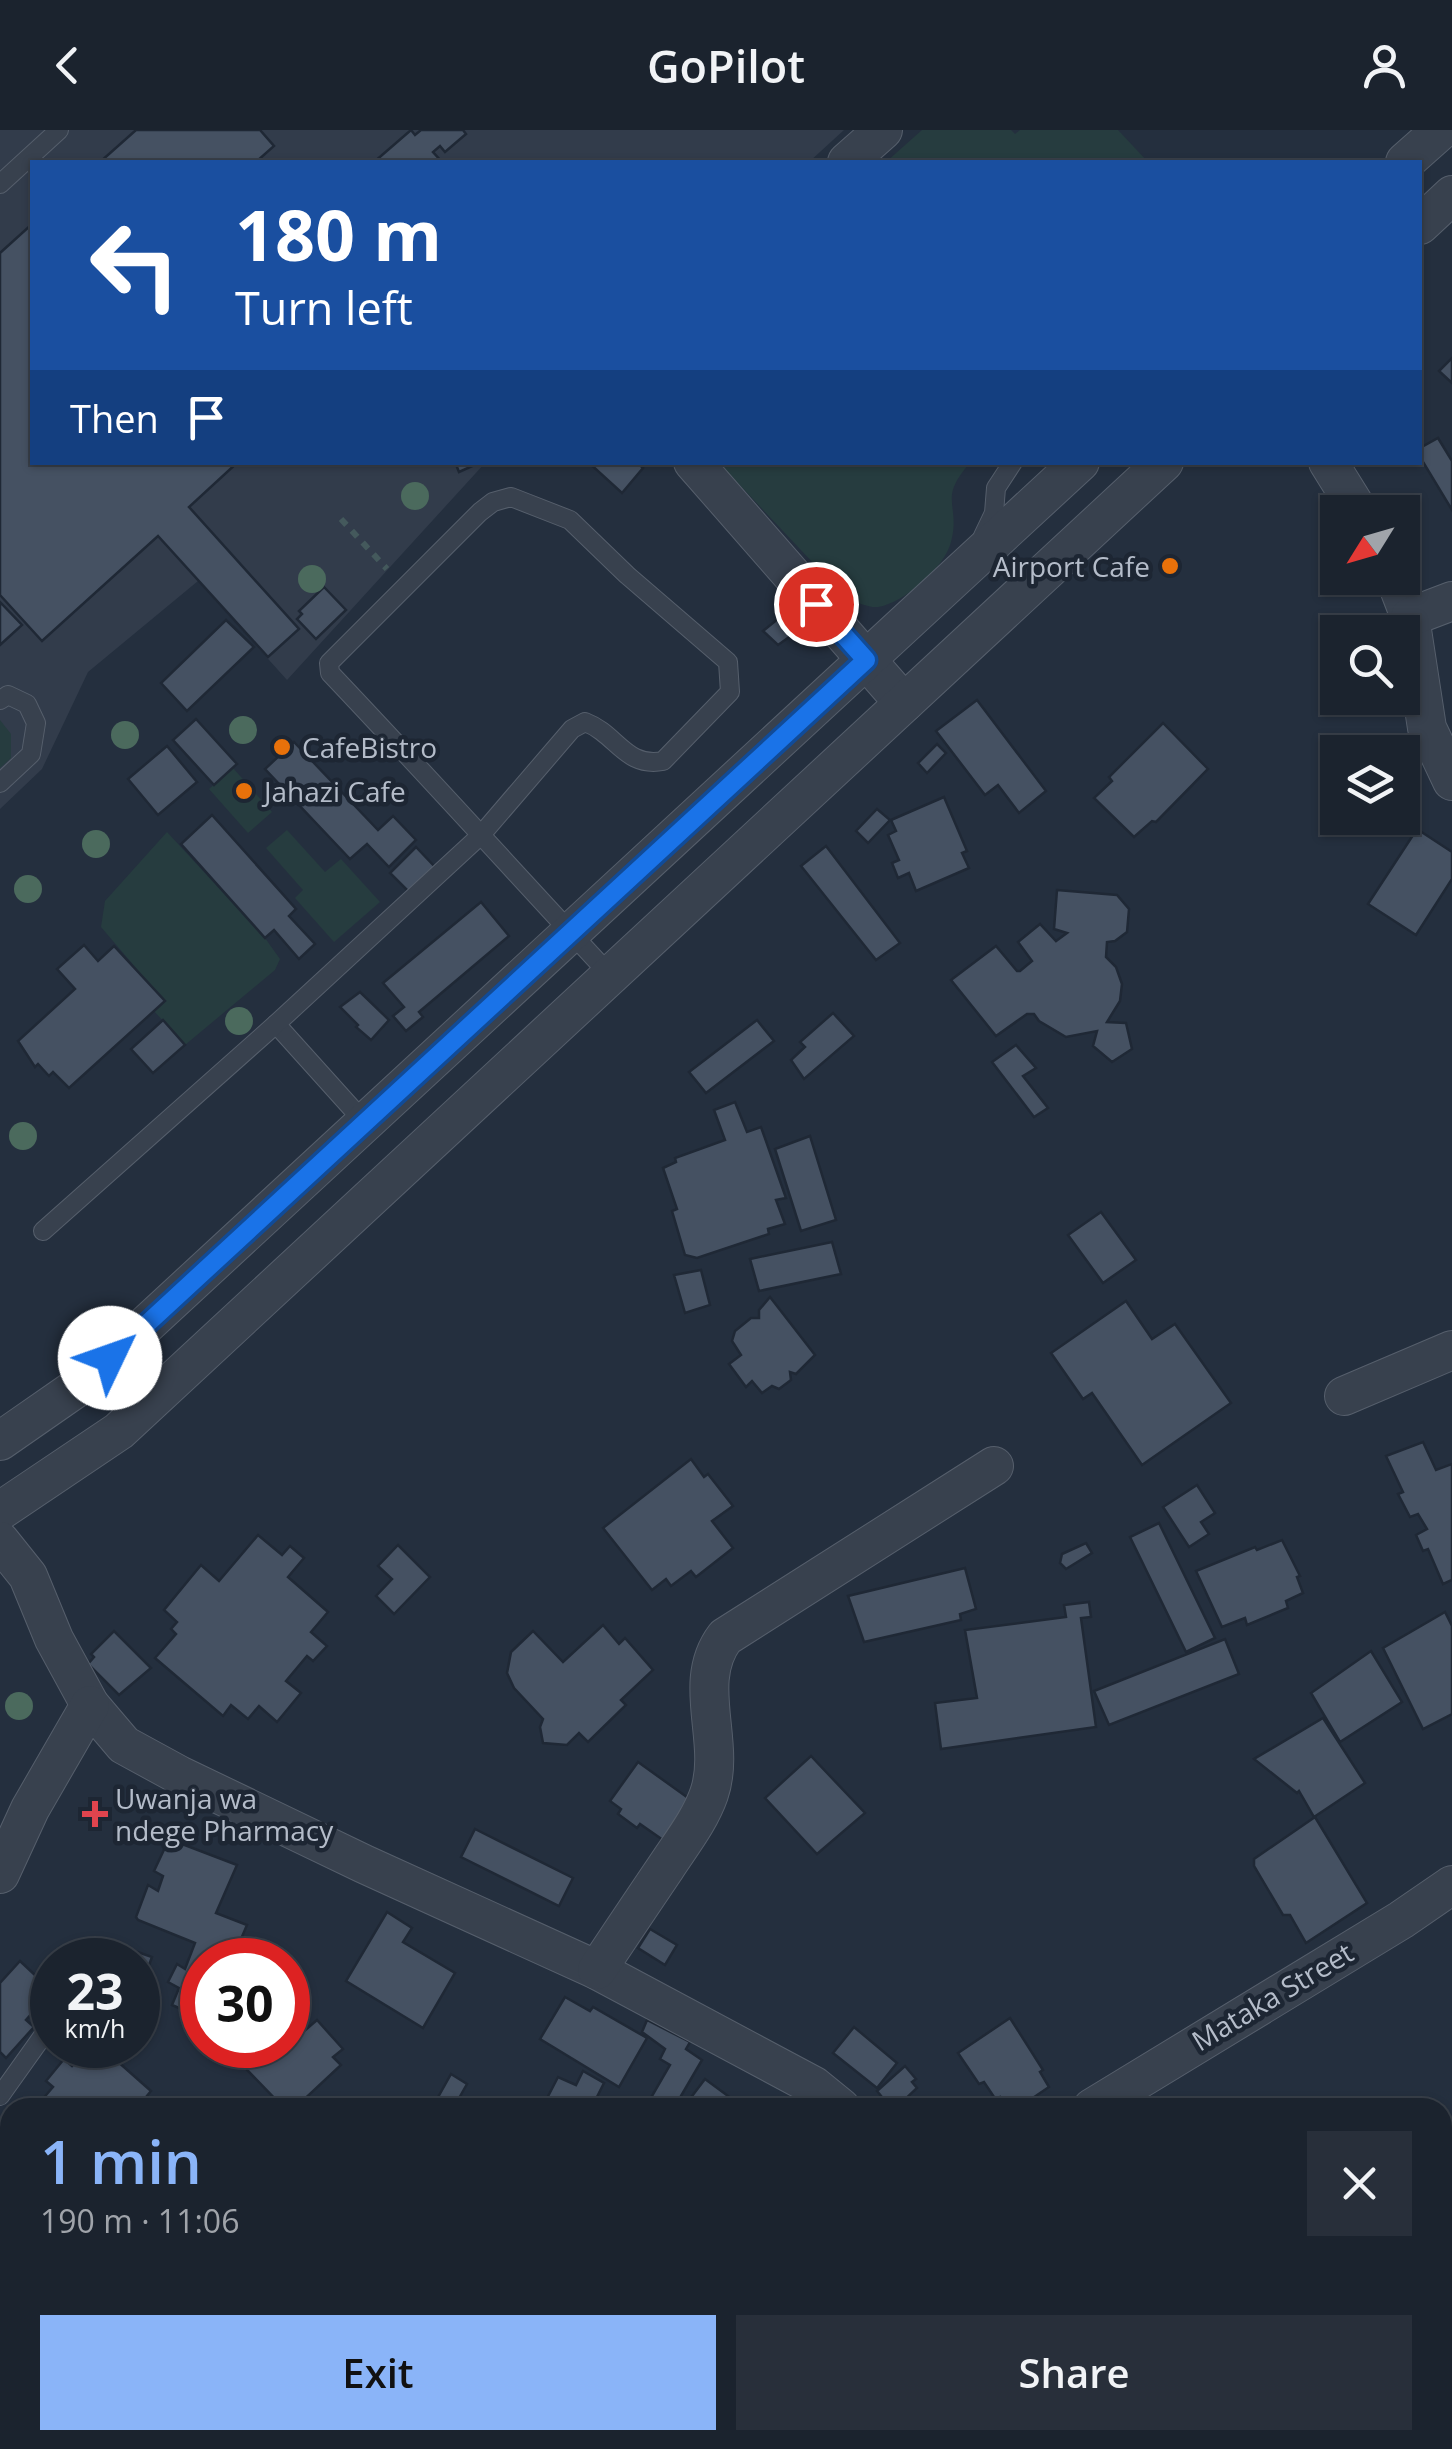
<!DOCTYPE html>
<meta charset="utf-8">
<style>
:root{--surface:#1b232e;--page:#282f3a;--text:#f1f3f6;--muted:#a0a4aa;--line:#39404a;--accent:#8ab4f8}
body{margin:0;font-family:"Open Sans",sans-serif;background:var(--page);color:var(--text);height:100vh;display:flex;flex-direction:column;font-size:38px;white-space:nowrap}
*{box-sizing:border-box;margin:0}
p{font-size:32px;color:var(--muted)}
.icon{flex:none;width:55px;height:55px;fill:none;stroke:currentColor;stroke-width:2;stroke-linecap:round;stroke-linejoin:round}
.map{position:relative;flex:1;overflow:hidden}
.details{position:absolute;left:0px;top:1968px;width:1452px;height:352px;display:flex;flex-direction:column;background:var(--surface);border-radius:30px 30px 0 0;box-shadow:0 2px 8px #0004,0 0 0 2px var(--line)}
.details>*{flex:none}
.banner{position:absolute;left:30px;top:30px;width:1392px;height:305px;border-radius:0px;box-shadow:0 2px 8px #0004,0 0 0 2px var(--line);background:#1a4fa0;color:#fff;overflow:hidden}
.needle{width:65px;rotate:233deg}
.controls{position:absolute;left:1320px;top:365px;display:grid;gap:20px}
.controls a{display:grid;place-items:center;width:100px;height:100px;border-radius:0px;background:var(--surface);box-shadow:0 2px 8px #0004,0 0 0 2px var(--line);font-size:50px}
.speed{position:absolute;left:30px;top:1808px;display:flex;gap:20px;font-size:50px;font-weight:700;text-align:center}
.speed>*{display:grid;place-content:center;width:130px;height:130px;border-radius:50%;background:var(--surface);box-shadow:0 2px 8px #0004,0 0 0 2px var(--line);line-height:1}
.speed small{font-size:25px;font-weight:400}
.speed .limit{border:15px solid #d22;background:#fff;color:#111}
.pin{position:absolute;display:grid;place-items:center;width:85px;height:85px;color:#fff;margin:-42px;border:5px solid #fff;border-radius:50%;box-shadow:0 2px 10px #0007}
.me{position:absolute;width:110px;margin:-55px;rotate:48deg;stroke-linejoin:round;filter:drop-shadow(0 0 8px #0008)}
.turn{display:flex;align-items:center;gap:35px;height:210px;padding:0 40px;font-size:45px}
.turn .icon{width:130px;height:130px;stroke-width:2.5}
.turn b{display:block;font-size:70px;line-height:85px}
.then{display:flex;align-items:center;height:95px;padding:0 40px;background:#0003;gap:20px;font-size:38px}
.round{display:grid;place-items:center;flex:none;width:105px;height:105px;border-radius:0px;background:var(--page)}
.headline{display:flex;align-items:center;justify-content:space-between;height:170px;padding:0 40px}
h1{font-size:60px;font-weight:600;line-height:75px;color:var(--accent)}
.primary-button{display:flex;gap:20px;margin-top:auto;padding:20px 40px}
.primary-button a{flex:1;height:115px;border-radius:0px;background:var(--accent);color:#111;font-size:40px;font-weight:600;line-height:115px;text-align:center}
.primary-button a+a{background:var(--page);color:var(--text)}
header{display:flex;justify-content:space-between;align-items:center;height:130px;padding:0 40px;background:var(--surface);font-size:45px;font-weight:600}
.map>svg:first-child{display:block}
.airport{fill:#323c4b}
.green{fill:#263c3f}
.building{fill:#455162;stroke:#1f2835;stroke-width:2.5}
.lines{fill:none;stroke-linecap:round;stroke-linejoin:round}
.service-casing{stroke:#565f6c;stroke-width:20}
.minor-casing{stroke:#565f6c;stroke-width:40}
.path{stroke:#44595c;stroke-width:6;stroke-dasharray:8 8;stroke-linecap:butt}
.service{stroke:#38414e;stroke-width:18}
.minor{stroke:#38414e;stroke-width:38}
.tree{fill:#4b6a5d}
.route-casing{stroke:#114b97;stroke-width:25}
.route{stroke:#1a73e8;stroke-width:18}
.food-dot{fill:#e8710a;stroke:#1d2633;stroke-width:4}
.health-dot{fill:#e0444e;stroke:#1d2633;stroke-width:4}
.labels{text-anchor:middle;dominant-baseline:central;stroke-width:9;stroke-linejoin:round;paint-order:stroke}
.poi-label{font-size:28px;fill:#b4bcc9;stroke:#1d2633;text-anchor:start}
.street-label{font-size:28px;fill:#b4bcc9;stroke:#1d2633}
</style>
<header><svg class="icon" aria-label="back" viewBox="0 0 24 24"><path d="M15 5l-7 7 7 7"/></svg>GoPilot<svg class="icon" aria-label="person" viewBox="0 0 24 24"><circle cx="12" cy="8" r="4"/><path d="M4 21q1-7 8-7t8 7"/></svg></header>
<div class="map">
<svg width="1452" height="2319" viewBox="0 0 1452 2319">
<rect width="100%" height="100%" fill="#242f3e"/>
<path class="airport" d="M0 0H844L809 32H32V332L485 333 287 550 198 451 88 542 42 639 0 679Z"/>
<g class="green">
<path d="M922 0H1011L1015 4 1020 0H1118L1148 32H886Z"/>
<path d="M719 333H970C937 370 961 374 951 412 945 437 904 473 878 477 869 478 857 472 848 470Z"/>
<path d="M0 590 11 604V628L0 638Z"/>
<path d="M233 638 272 682 248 703 209 659Z"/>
<path d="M287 700 325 742 341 729 380 772 334 812 295 768 303 760 266 718Z"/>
<path d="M167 702 265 808 280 829 275 840 185 915 154 881 164 871 101 797 105 771Z"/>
</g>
<g class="building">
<path d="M136 0H260L274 16 256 32H100Z"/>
<path d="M411 0 415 5 421 0H463L466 4 445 22 440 16 433 22 442 32H374Z"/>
<path d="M32 94V332H238L189 377 299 499 268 527 158 406 42 511 0 465V123Z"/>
<path d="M1452 228V253L1439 241Z"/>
<path d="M1438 308 1452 331V380L1420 327V318Z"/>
<path d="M455 332H476L477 334 459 342Z"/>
<path d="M588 332H637L643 338 622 363Z"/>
<path d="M324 457 346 480 316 509 297 489 302 484 299 481Z"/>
<path d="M0 472 22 495 0 515Z"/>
<path d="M779 488 792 505 778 515 763 501Z"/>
<path d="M226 490 254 517 187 581 161 553Z"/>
<path d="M977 570 1046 661 1019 683 998 655 985 665 936 601Z"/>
<path d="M196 589 237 634 214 655 173 610Z"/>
<path d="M1163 593 1208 639 1156 692 1152 691 1134 707 1094 668 1112 651 1109 647Z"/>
<path d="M294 612 378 700 393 686 416 710 389 737 367 714 350 729 265 639Z"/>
<path d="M937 614 946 623 927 643 918 633Z"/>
<path d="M167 616 197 652 158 685 128 649Z"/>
<path d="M944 667 967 721 962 723 969 738 916 761 909 743 898 748 892 733 899 730 888 705 896 701 891 690Z"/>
<path d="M877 679 890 690 868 713 856 701Z"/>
<path d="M212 685 296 779 289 786 315 814 299 829 274 800 265 808 181 714Z"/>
<path d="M1417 699 1452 722V749L1416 805 1368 774Z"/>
<path d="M826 716 900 813 876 830 801 736Z"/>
<path d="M416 717 435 737 409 762 390 743Z"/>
<path d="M1057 760 1117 765 1129 779 1127 802 1115 811 1107 812 1106 827 1116 837 1122 854 1120 871 1107 892 1126 893 1132 919 1112 932 1093 916 1097 901 1066 907 1039 891 1034 884H1027L996 906 951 850 996 816 1017 841H1020L1032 831 1018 812 1040 794 1056 811 1067 803 1054 799Z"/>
<path d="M481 772 509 806 419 882 423 887 406 901 393 886 404 877 383 853Z"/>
<path d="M84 815 98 831 114 816 165 871 69 958 53 942 49 946 38 934 35 937 18 911 75 859 57 839Z"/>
<path d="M360 862 389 890 371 910 356 897 358 895 340 877Z"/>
<path d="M833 883 854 906 804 949 791 930 805 917 800 912Z"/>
<path d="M163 890 185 915 153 943 131 919Z"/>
<path d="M757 890 774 911 706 963 689 942Z"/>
<path d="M1016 915 1036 938 1023 946 1048 978 1034 987 992 932Z"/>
<path d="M735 972 747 1002 761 997 786 1068 776 1070 785 1094 768 1099 769 1104 697 1128 685 1125 672 1081 677 1079 663 1038 676 1032 675 1028 725 1010 714 980Z"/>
<path d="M810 1006 836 1090 801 1101 775 1019Z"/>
<path d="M1101 1082 1136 1130 1103 1153 1068 1105Z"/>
<path d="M832 1112 841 1144 759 1161 750 1129Z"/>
<path d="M701 1140 710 1175 685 1183 674 1145Z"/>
<path d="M770 1167 815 1225 796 1244 790 1242 791 1250 779 1259 772 1256 762 1263 752 1251 746 1257 729 1234 741 1225 732 1211 735 1201 751 1188H759V1180Z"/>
<path d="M1126 1171 1152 1209 1175 1194 1231 1273 1142 1335 1092 1263 1083 1269 1051 1223Z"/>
<path d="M1423 1312 1436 1340 1452 1334V1450L1443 1454 1428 1419 1423 1421 1416 1405 1427 1399 1418 1384 1410 1387 1398 1364 1403 1362 1386 1326Z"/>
<path d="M691 1329 704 1347 708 1344 733 1376 712 1391 733 1418 696 1447 691 1441 671 1456 666 1449 652 1460 603 1398Z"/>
<path d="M1197 1355 1215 1383 1201 1392 1209 1404 1189 1417 1163 1377Z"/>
<path d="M1159 1393 1215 1508 1186 1522 1130 1407Z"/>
<path d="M258 1405 282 1425 290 1416 304 1428 288 1447 328 1482 311 1502 327 1516 313 1531 307 1526 286 1551 301 1563 277 1592 259 1576 248 1589 231 1575 223 1586 155 1528 176 1504 171 1499 177 1492 164 1480 201 1435 219 1451Z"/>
<path d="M1282 1410 1300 1446 1297 1447 1303 1463 1286 1471 1288 1478 1247 1495 1245 1488 1222 1497 1196 1441 1255 1417 1257 1420Z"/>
<path d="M1086 1413 1092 1423 1066 1439 1060 1433 1062 1424Z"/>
<path d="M398 1415 430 1447 394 1484 376 1466 392 1449 378 1436Z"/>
<path d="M965 1438 976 1479 960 1484 961 1490 864 1512 848 1466Z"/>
<path d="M1089 1472 1091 1487 1081 1488 1096 1597 941 1619 935 1573 977 1568 965 1500 1066 1487 1064 1475Z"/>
<path d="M1445 1482 1452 1496V1584L1423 1599 1383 1518Z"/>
<path d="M603 1495 619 1514 625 1508 653 1540 621 1570 626 1575 588 1612 579 1603 567 1615 543 1613 540 1597 543 1589 514 1558 507 1543 511 1522 533 1501 563 1532Z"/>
<path d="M114 1501 151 1538 119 1565 88 1534 94 1527 91 1524Z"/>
<path d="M1225 1509 1239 1544 1109 1595 1094 1561Z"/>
<path d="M1371 1521 1402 1572 1340 1612 1311 1563Z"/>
<path d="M1323 1588 1365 1653 1314 1687 1299 1661 1297 1663 1254 1629Z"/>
<path d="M811 1626 865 1683 817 1724 765 1668Z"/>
<path d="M638 1632 691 1670 663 1710 640 1694 637 1698 618 1684 621 1679 610 1671Z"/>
<path d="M1315 1687 1367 1773 1306 1813 1290 1785H1283L1254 1736V1729Z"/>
<path d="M475 1699 573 1748 559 1776 461 1727Z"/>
<path d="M169 1709 237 1735 216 1783 247 1795 232 1830H202V1888L172 1875 179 1858 168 1852 177 1834 185 1839 195 1813 138 1790 136 1787 148 1755 158 1761 163 1746 154 1741Z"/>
<path d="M387 1782 412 1798 403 1812 455 1843 423 1898 346 1851Z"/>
<path d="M650 1799 677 1815 665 1835 638 1818Z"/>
<path d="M103 1810 152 1827 140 1860 138 1859V1830H96Z"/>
<path d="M20 1831 52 1861 26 1890 34 1897 6 1928 0 1922V1853Z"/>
<path d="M565 1867 590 1881 593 1877 647 1908 619 1957 540 1909Z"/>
<path d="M288 1877 303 1894 299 1898 303 1902 317 1890 343 1919 333 1927 341 1935 295 1978H284L223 1915H288Z"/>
<path d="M1010 1888 1043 1940 1040 1942 1049 1957 1018 1978H1007L1000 1967 996 1970 984 1952 979 1954 958 1923Z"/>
<path d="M647 1890 690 1912 686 1919 702 1930 674 1978H645L670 1935 660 1929 665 1919 642 1902Z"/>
<path d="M854 1897 897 1933 877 1958 833 1923Z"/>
<path d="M91 1915H99L151 1961 137 1978H35L53 1957 46 1951 64 1929 72 1936Z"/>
<path d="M905 1936 916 1949 912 1952 917 1958 896 1978H891L877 1961Z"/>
<path d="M583 1941 604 1953 597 1967 611 1978H542L558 1947 576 1955Z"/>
<path d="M451 1944 467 1954 458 1970 470 1978H432Z"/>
<path d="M705 1949 728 1966 721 1975 724 1978H683Z"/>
<path d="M0 2083 10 2091V2197L1 2207Z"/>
<path d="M3 2231 10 2233V2287L0 2284Z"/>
<path d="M305 2310H359L398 2314 397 2319H300Z"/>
<path d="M552 2310H592L600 2319H542Z"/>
<path d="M714 2310H772L761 2319H722Z"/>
<path d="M983 2310H993L992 2319H972Z"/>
</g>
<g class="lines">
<defs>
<g id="service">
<path d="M0 54 59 0"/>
<path d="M983 406 994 383 996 358 1013 332"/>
<path d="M0 570 8 565 27 574 36 593 31 624 0 653"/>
<path d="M276 894 366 994"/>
<path d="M43 1101 276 894 481 705 572 599 585 592C617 604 625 638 663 631L730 562 728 532 627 445 570 390 511 367 493 372 480 382 329 533 330 543C425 643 517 745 611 846"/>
<path d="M0 1966 52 1893"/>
<path d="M1442 2306 1452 2319"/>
<path d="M876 2319 888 2310"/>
</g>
<g id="minor">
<path d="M847 32 883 0"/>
<path d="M1405 32 1441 0"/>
<path d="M1420 95 1452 65"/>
<path d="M693 332 904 573"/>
<path d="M1328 332 1359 382"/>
<path d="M1395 448 1410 487 1427 598 1452 651"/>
<path d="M1410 487 1452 471"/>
<path d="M1344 1266 1452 1220"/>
<path d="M0 1311 82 1254 1080 332"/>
<path d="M0 1381 119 1301 1164 332"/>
<path d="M0 1411 28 1446 54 1509 90 1575 124 1615 179 1645 364 1734 597 1840 814 1956 841 1978"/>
<path d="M0 1744 30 1679 90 1575"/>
<path d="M597 1840C620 1805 643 1771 666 1737 681 1714 700 1690 709 1664 727 1612 690 1553 725 1507L994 1336"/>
<path d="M1092 1978 1401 1790 1452 1755"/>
<path d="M0 2070 10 2077"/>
<path d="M1442 2265 1452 2258"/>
<path d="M1171 2310 1179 2319"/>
<path d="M1365 2319 1378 2310"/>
</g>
</defs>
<use href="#service" class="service-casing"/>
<use href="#minor" class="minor-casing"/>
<path class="path" d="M341 389 387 439"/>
<use href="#service" class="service"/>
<use href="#minor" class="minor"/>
</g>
<g class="tree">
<circle cx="415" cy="366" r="14"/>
<circle cx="312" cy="449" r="14"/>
<circle cx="243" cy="600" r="14"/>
<circle cx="125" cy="605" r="14"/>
<circle cx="96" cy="714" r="14"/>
<circle cx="28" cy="759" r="14"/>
<circle cx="239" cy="891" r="14"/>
<circle cx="23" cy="1006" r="14"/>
<circle cx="19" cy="1576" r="14"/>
</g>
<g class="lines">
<defs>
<path id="route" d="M110 1228 866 530 816 474"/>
</defs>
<use href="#route" class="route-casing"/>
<use href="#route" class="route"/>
</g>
<g class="food-dot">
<circle cx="1170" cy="436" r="10"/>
<circle cx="282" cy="617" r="10"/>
<circle cx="244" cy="661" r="10"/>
</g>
<path class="health-dot" d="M90 1669h10v10h10v10h-10v10h-10v-10h-10v-10h10z"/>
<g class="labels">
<g class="poi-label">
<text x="1150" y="436" text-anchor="end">Airport Cafe</text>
<text x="302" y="617">CafeBistro</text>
<text x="264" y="661">Jahazi Cafe</text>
<text x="115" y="1668">Uwanja wa<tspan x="115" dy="32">ndege Pharmacy</tspan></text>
</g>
<g class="street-label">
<text transform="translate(1272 1866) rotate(-31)">Mataka Street</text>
</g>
</g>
</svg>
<div class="controls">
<a><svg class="needle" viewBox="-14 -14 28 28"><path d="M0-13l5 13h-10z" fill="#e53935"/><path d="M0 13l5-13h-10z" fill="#a0a4aa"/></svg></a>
<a><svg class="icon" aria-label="search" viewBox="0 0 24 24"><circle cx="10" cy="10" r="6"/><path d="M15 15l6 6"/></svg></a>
<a><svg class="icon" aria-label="layers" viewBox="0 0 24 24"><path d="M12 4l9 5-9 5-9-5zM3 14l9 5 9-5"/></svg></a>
</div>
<div class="speed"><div>23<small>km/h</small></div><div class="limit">30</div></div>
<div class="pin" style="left:816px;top:474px;background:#d93025"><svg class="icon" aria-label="arrive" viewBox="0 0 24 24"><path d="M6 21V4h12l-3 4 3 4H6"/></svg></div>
<svg class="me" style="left:110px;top:1228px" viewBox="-20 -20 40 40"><circle r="19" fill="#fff"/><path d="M0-13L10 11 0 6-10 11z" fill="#1a73e8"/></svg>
<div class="banner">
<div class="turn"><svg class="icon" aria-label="left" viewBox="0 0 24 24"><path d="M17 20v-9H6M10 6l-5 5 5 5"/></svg><div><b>180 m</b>Turn left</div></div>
<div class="then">Then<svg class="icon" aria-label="arrive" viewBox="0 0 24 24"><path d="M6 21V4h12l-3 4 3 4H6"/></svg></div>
</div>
<section class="details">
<div class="headline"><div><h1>1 min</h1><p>190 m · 11:06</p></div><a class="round"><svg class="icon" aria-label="close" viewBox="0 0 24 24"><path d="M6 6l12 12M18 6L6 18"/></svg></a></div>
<div class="primary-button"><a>Exit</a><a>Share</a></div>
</section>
</div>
